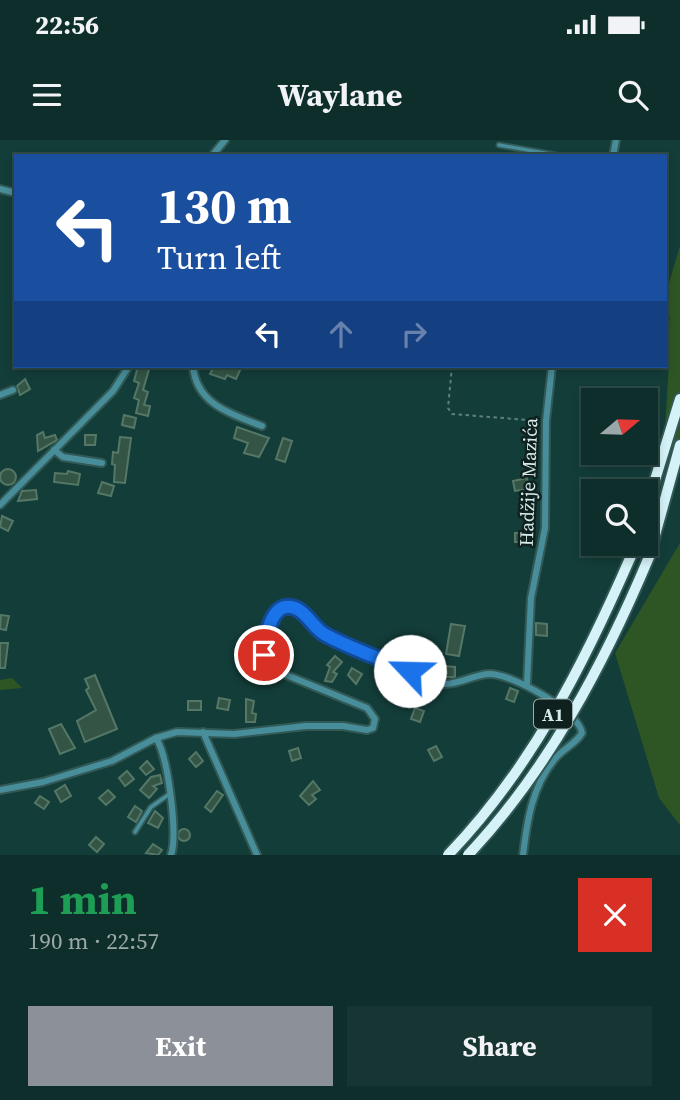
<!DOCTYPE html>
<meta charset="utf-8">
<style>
:root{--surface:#0e2e2b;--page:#173633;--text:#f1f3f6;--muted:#9ba8a9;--line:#2e4a47;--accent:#8c9099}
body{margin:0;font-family:"Source Serif 4",serif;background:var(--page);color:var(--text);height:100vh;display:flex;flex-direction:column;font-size:26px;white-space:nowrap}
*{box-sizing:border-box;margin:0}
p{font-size:23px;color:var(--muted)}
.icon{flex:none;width:38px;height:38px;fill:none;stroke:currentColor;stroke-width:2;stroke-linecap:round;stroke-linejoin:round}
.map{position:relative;height:715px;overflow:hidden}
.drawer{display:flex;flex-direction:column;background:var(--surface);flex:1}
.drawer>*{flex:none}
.hud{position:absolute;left:14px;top:14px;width:653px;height:214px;border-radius:0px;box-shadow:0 4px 10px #0003,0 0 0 2px var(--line);background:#1a4fa0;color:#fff;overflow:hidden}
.needle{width:46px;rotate:71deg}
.tools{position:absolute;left:581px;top:248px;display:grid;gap:14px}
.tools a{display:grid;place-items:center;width:77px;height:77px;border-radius:0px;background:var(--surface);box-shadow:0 4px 10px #0003,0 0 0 2px var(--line);font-size:35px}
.pin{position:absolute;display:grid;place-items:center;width:60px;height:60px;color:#fff;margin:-30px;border:4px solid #fff;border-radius:50%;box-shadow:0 2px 7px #0007}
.me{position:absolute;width:77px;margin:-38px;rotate:294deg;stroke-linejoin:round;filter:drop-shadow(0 0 5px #0008)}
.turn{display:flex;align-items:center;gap:24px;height:147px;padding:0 28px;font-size:32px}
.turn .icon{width:91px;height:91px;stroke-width:2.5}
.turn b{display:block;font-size:49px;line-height:60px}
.lanes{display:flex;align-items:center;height:66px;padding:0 28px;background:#0003;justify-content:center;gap:35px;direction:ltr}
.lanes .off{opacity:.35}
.round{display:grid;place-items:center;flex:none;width:74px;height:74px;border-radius:0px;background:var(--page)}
.overview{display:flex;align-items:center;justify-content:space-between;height:119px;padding:0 28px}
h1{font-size:42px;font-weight:700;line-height:52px;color:#1e9e55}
.action{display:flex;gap:14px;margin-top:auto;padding:14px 28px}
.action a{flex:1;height:80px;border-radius:0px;background:var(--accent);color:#fff;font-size:28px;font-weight:700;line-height:80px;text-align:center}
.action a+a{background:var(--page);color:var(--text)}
.status{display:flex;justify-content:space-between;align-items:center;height:49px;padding:0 35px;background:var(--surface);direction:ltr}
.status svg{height:19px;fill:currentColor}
header{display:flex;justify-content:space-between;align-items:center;height:91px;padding:0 28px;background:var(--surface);font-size:32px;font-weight:700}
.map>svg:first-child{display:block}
.green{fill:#2e5624}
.building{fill:#345546;stroke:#547766;stroke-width:2}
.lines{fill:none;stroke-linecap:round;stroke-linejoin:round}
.service-casing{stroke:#325955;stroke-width:7}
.minor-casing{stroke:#325955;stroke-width:10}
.motorway-casing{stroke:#325955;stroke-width:14}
.path{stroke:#5e807d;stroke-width:2;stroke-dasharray:3.5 3.5;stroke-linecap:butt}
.service{stroke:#488d9a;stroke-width:3.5}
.minor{stroke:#488d9a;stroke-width:6}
.motorway{stroke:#d4f2f7;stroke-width:10}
.motorway-bridge-casing{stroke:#325955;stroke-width:14;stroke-linecap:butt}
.motorway-bridge{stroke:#d4f2f7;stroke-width:10}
.route-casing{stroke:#114b97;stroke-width:18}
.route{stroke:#1a73e8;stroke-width:12}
.labels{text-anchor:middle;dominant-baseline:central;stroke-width:5;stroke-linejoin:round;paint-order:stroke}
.shield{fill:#0f211f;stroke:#9aafac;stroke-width:2}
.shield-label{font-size:18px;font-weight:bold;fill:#d6ece9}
.street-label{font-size:19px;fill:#d6ece9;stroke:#0f211f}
</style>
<div class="status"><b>22:56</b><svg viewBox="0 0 49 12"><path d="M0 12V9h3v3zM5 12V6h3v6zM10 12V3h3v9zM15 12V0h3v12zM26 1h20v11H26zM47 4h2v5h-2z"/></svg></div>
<header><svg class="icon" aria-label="menu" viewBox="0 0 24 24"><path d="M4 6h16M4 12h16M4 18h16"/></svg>Waylane<svg class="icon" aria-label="search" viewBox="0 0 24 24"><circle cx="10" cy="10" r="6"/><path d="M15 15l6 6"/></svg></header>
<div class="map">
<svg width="680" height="715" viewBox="0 0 680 715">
<rect width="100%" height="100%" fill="#133d39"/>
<g class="green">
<path d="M680 106V330L665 288 669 223 665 211V187L670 180 665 156Z"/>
<path d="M680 403V685L659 658 615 513Z"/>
<path d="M12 538 22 548 0 550V540Z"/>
</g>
<g class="building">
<path d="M138 226H150L143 250 148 252 144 265 150 266 148 276 136 273 139 260 134 258 139 243 134 241Z"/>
<path d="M214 226H242L236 239 227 235 225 239 210 234Z"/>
<path d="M25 239 30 249 20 255 17 246Z"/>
<path d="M124 275 136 278 134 288 122 285Z"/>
<path d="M237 287 269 298 259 317 244 313 248 303 234 298Z"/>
<path d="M43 292 45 298 55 295 57 300 38 311 37 295Z"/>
<path d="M85 295H96L95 305H85Z"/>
<path d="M120 297 131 298 125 343 114 342 115 325 112 324 113 312 118 313Z"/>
<path d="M283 298 292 301 285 322 276 319Z"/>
<circle cx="8" cy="337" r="8"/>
<path d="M68 331 80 334 78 345 54 342 55 333 67 334Z"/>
<path d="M527 338 529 349 515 351 513 341Z"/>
<path d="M102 342 114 346 111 356 98 353Z"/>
<path d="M36 350 37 359 18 361 22 351Z"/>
<path d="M2 376 13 381 8 391 0 387Z"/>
<rect x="515" y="393" width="12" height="9"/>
<path d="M1 475 9 476 6 490 0 489Z"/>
<path d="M536 483 547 484V496L536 495Z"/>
<path d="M451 484 465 486 459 516 446 514Z"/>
<path d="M0 503H8L5 528H0Z"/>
<path d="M398 504 405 507 401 517 393 514Z"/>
<path d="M275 513 285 517 281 527 272 521Z"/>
<path d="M335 516 342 522 333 532 337 534 332 542 325 541 330 527 327 525Z"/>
<path d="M444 526 455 527V537H444Z"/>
<path d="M352 528 362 534 356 544 348 535Z"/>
<path d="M95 535 117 589 85 602 77 581 96 570 86 550 89 548 85 539Z"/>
<path d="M510 548 518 551 514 562 506 559Z"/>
<path d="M219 558 230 560 228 570 217 568Z"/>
<path d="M246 559 254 561 252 573 256 574 255 582H246Z"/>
<rect x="188" y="561" width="13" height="9"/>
<path d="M415 568 424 571 420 582 411 579Z"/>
<path d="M61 584 75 608 60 614 49 589Z"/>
<path d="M436 606 442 617 434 621 428 610Z"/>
<path d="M298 608 301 618 292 621 289 611Z"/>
<path d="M196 612 203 621 196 627 189 619Z"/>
<path d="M147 621 154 629 146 635 140 628Z"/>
<path d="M127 631 134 639 125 646 119 638Z"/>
<path d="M160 635 162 643 153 646 157 649 149 658 140 650 151 637Z"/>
<path d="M313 641 320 650 312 655 316 659 309 665 300 656Z"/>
<path d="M65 645 71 656 61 662 55 651Z"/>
<path d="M108 650 115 657 106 665 99 658Z"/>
<path d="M217 651 223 655 211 672 205 667Z"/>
<path d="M40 656 49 662 44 669 35 663Z"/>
<path d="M135 666 142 671 136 682 128 677Z"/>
<path d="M155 671 163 678 158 688 148 683Z"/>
<circle cx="184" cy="695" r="6"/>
<path d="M96 697 104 704 97 712 89 705Z"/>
<path d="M153 704 162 710 158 715 146 713Z"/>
</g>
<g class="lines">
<defs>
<g id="service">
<path d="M499 5 561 16"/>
<path d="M135 692 151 667 168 655"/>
</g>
<g id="minor">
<path d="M212 16 225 0"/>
<path d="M613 16 616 0"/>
<path d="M0 49 16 53"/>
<path d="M193 226C196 264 231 274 262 286"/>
<path d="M0 255 13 250"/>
<path d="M54 310 63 317 102 323"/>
<path d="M0 365 113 251 129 226"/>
<path d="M527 543 531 458 545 388 546 281 552 226"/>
<path d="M203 592 257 715"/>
<path d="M156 598C168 616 178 694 171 715"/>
<path d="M0 650 43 642 112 621 156 598 177 592 234 594 306 586H343L367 590 373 588 375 579 367 568 279 532 267 525C261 508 268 484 280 470 299 462 307 479 319 490 331 500 412 536 431 542 452 549 468 536 488 534 510 532 580 572 582 593 576 604 562 609 554 620 532 647 527 681 523 715"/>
</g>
<g id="motorway">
<path d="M646 369 680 259"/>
<path d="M631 416 635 404"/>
<path d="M649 417 680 305"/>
</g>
</defs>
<use href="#service" class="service-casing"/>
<use href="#minor" class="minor-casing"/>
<use href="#motorway" class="motorway-casing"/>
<path class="path" d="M452 226 448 268 452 274 541 281"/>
<use href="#service" class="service"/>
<use href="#minor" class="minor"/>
<use href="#motorway" class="motorway"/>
<defs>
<g id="motorway-bridge">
<path d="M448 715C531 629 584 524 631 416"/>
<path d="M468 715C548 630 604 524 649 417"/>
</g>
</defs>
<use href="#motorway-bridge" class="motorway-bridge-casing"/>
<use href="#motorway-bridge" class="motorway-bridge"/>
</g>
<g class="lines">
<defs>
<path id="route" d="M264 515C264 502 270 470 285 467 303 464 311 486 324 494 351 509 382 519 410 531"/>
</defs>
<use href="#route" class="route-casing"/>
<use href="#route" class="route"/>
</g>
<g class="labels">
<rect class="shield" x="534" y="559.5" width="38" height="29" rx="5"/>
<g class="shield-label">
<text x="553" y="574">A1</text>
</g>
<g class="street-label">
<text transform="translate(528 342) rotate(-88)">Hadžije Mazića</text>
</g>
</g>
</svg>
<div class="tools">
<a><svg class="needle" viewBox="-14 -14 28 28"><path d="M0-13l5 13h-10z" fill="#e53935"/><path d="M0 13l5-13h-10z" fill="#9ba8a9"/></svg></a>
<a><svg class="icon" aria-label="search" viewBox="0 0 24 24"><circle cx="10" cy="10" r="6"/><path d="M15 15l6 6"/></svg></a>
</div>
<div class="pin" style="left:264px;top:515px;background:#d93025"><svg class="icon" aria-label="arrive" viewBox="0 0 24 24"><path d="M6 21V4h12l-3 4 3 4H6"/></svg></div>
<svg class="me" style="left:410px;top:531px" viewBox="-20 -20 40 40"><circle r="19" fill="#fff"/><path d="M0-13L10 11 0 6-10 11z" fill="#1a73e8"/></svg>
<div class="hud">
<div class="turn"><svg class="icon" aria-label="left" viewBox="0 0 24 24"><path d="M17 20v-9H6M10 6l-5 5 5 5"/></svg><div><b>130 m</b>Turn left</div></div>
<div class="lanes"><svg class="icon" aria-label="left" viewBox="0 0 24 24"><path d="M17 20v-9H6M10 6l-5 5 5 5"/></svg><svg class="icon off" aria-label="ahead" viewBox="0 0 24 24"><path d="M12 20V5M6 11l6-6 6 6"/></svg><svg class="icon off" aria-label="right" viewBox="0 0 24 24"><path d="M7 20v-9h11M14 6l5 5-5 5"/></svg></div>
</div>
</div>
<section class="drawer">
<div class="overview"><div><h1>1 min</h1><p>190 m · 22:57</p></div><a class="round" style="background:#d93025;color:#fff"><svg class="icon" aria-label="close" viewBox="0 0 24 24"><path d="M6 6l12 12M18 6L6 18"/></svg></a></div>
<div class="action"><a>Exit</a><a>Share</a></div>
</section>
